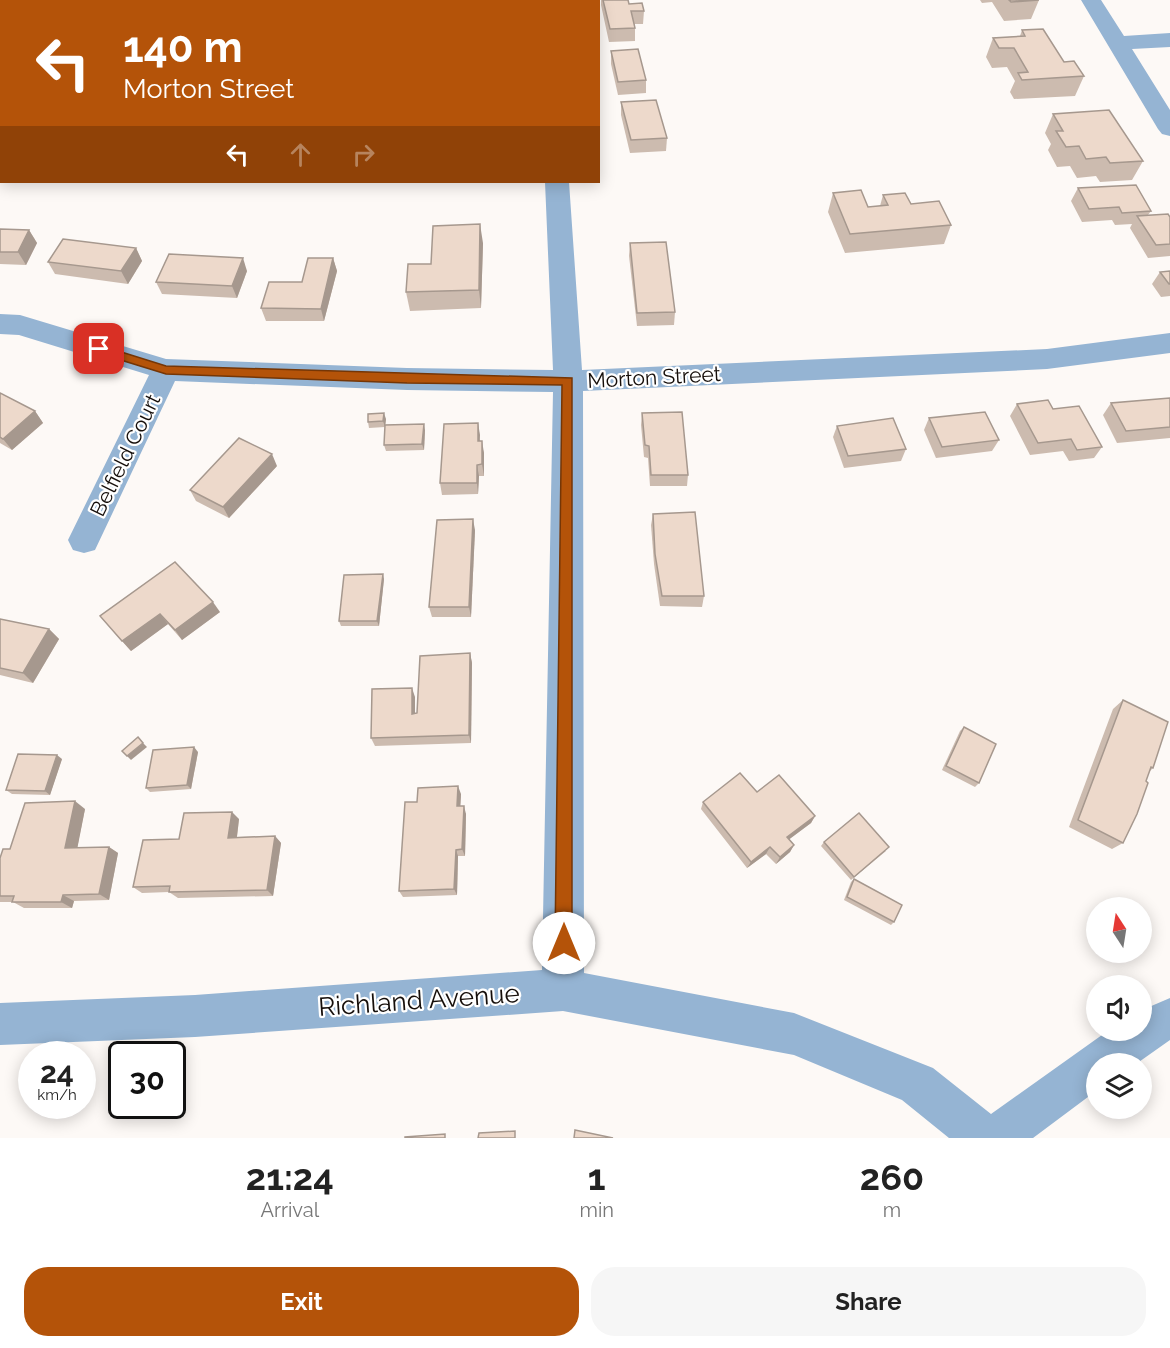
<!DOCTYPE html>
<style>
:root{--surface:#fff;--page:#f6f6f6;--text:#222;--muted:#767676;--accent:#b45309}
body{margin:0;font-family:Raleway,sans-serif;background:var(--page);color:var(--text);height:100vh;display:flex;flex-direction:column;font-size:22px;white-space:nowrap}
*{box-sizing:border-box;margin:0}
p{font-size:20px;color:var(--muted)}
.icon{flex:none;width:33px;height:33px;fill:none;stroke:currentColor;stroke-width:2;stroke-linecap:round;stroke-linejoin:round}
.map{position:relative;height:1138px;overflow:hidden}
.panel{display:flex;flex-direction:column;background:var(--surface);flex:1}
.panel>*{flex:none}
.banner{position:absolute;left:0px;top:0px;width:600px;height:183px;box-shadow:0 3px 15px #0003;background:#b45309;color:#fff;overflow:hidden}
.needle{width:39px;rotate:348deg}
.controls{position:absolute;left:1086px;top:897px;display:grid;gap:12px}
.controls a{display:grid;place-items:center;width:66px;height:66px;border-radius:50%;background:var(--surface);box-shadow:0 3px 15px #0003;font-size:30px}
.speed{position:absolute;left:18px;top:1041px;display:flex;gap:12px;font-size:30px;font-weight:700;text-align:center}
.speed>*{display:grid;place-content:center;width:78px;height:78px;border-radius:50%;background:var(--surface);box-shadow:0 3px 15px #0003;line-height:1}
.speed small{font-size:15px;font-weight:400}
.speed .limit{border:3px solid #111;border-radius:9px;background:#fff;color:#111}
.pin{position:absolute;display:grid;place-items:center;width:51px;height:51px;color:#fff;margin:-26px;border-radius:12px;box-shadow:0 3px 9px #0006}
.me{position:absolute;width:66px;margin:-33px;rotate:0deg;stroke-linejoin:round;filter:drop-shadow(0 0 4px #0008)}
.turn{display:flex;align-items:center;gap:21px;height:126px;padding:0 24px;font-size:27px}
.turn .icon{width:78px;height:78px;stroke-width:2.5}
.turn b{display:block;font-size:42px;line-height:51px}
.lanes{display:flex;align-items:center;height:57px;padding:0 24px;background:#0003;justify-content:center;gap:30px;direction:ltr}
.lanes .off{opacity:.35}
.eta{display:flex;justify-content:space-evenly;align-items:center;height:102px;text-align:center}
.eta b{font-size:36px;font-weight:700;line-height:42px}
.cta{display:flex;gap:12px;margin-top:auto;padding:12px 24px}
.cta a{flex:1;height:69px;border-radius:24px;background:var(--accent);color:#fff;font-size:24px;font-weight:700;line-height:69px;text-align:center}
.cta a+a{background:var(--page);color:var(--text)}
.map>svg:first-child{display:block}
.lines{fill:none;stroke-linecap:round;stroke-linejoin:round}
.minor{fill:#95b4d3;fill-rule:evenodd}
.wall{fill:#ccbbaf}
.shaded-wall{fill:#a6988e}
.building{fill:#edd9cb;stroke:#a6988e;stroke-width:1.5}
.route{fill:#b45309;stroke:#753606;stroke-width:1.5}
.labels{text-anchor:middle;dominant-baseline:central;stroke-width:4.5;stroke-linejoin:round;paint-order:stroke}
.street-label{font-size:21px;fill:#150e0a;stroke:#fff}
.near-street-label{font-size:26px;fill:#150e0a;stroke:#fff}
</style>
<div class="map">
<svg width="1170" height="1138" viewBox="0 0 1170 1138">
<rect width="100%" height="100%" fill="#fdf9f6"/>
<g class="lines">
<g class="minor">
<path d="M13 0H33L12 2Z"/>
<path d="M534 0H554L555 2H533Z"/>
<path d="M1081 0H1101L1124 36 1170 33V47L1132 49 1170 110V136L1162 134 1158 129Z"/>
<path d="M0 44H2L0 61Z"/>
<rect x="0" y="75" width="2" height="14"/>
<path d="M545 182H569L582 370 1047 349 1170 333V353L1047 369 583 391 584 973 794 1013 933 1068 991 1114 1109 1030H1142V1010L1170 998V1040L1136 1064H1096V1091L1033 1138H949L902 1100 794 1055 563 1011 195 1037 0 1045V1003L195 995 542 970 553 392 407 390 175 381 95 550 84 553 73 550 68 540 149 375 19 335 0 334V314L20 315 166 359 407 368 553 370Z"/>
</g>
</g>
<g class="wall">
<path d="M601 0H628L629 4 644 11 643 24H635V41L609 42 601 5Z"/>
<path d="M980 0H1039L1031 19 1004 21 992 2 982 3Z"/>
<path d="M1022 30 1084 76 1075 96 1014 99 1010 92 1015 81 1007 67 992 68 986 57 993 38 1020 36Z"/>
<path d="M611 51 646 80V93L618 95 611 64Z"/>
<path d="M621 102 667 138 666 151 630 153 621 115Z"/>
<path d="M2 112V138L0 139V113Z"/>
<path d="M1053 114 1143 161 1132 180 1100 182 1096 176 1077 178 1070 166 1057 167 1048 150 1051 144 1045 133Z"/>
<path d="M1078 188 1151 211 1148 215 1170 217V256L1148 258 1130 228 1132 224 1115 225 1112 220 1082 222 1071 201Z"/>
<path d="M833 193 868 207 880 206 883 195 911 204 951 225 944 244 845 253 828 212Z"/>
<path d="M0 229 29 230 37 243 26 265 0 264Z"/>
<path d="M483 243 481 308 410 311 406 292 431 264Z"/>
<path d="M630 243 675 312 674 325 637 326 629 256Z"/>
<path d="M136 248 142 261 128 284 55 274 48 262Z"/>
<path d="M333 258 337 271 324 321H266L261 308 302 282Z"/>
<path d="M247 271 237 298 162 294 156 282Z"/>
<path d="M1170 271V296L1161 297 1152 284 1160 272Z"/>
<path d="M0 393 35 411 43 423 12 450 0 443Z"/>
<path d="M1170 398V438L1117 443 1103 415 1111 403Z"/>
<path d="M1017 404 1053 409 1102 447 1094 458 1069 461 1063 451 1030 455 1010 416Z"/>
<path d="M642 413 688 475 687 486H650L648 458 644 457 641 425Z"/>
<path d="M929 418 999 440 992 451 936 458 924 430Z"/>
<path d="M386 419 385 427 369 428 368 422Z"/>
<path d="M478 423 480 441 484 453V476H479L478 494 442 495 440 483Z"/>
<path d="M837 426 906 449 901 461 844 468 833 437Z"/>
<path d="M425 430 424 450 386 451 384 445Z"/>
<path d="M277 466 229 518 196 501 190 490Z"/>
<path d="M653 514 704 596 702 607 660 606 654 564 651 525Z"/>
<path d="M475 530 471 617H432L429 607Z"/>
<path d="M384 579 379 626H341L339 621Z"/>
<path d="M220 612 182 640 168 624 131 651 100 616Z"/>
<path d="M0 619 49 629 59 639 33 683 0 675Z"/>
<path d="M470 653 472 663 471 743 375 746 371 738 415 697V713H417Z"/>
<path d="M1123 700 1153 768 1149 772 1123 843 1112 849 1069 827 1113 709Z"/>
<path d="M964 727 979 783 975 787 942 770 960 731Z"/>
<path d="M198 752 191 789 150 792 146 788Z"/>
<path d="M62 759 50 795 12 794 6 790Z"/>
<path d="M757 792 815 816 811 823 789 839 794 845 790 852 776 864 766 854 747 868 701 809 703 802Z"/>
<path d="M461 794 460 806 466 814 465 856H458L457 895 403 897 399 891 417 802Z"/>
<path d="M85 809 77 848 109 847 118 853 109 900 74 901 72 908H24L13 902H0V858L10 849Z"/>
<path d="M239 819 237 837 275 836 281 843 273 896 178 898 169 892 142 893 133 887 179 839Z"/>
<path d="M824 842 886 851 851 880 821 846Z"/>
<path d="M854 879 894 922 891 925 844 900 851 882Z"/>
</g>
<g class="shaded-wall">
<path d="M480 224 483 243 481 308 479 290Z"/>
<path d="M29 230 37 243 26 265 18 252Z"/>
<path d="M136 248 142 261 128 284 121 271Z"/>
<path d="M243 258 247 271 237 298 232 286Z"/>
<path d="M333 258 337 271 324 321 321 309Z"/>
<path d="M35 411 43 423 12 450 3 439Z"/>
<path d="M384 413 386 419 385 427 383 421Z"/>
<path d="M478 423 480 435 479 453 478 441Z"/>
<path d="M424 424 425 430 424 450 422 444Z"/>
<path d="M482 441 484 453V476L482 464Z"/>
<path d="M272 454 277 466 229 518 223 507Z"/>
<path d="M477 465 479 476 478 494 477 483Z"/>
<path d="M473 519 475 530 471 617 469 607Z"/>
<path d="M383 574 384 579 379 626 377 621Z"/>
<path d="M213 602 220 612 182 640 175 630Z"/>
<path d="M160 614 168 624 131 651 122 641Z"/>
<path d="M49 629 59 639 33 683 23 673Z"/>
<path d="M470 653 472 663 471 743 469 735Z"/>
<path d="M412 688 415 697V722L412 714Z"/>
<path d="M143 743 147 747 131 760 127 756Z"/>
<path d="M194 747 198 752 191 789 187 785Z"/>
<path d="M57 755 62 759 50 795 45 791Z"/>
<path d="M458 786 461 794 460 814 457 806Z"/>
<path d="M75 801 85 809 76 855 65 848Z"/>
<path d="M464 806 466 814 465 856 462 849Z"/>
<path d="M232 812 239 819 236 844 228 838Z"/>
<path d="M815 816 811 823 783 844 787 837Z"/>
<path d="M275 836 281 843 273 896 267 890Z"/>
<path d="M794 845 790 852 776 864 780 857Z"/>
<path d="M109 847 118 853 109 900 99 894Z"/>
<path d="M770 847 766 854 747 868 751 862Z"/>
<path d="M456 850 458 856 457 895 454 889Z"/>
<path d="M63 895 74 901 72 908 61 902Z"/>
</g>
<g class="building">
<path d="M603 0H628L629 4 642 3 644 11H631L635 28 610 29Z"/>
<path d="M1009 0H1039L1011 2Z"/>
<path d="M1043 29 1064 62 1074 61 1084 76 1022 80 1018 73 1028 72 1014 48H999L993 38 1025 36 1022 30Z"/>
<path d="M638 49 646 80 618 82 611 51Z"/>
<path d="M656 100 667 138 631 140 621 102Z"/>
<path d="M1109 110 1143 161 1110 163 1106 157 1086 159 1079 146 1066 147 1056 131H1063L1053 114Z"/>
<path d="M2 112V125H0V113Z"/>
<path d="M1136 185 1151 211 1122 213 1119 207 1089 209 1078 188Z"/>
<path d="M861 190 868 207 888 205 883 195 905 193 911 204 939 201 951 225 850 234 833 193Z"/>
<path d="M1168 214 1170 217V244L1156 245 1137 216Z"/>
<path d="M480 224 479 290 406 292 408 264H431L433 226Z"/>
<path d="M0 229 29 230 18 252H0Z"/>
<path d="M63 239 136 248 121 271 48 262Z"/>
<path d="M666 242 675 312 637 313 630 243Z"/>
<path d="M169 254 243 258 232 286 156 282Z"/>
<path d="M308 258H333L321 309 261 308 269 282H302Z"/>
<path d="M1170 271V284H1169L1160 272Z"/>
<path d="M0 393 35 411 3 439 0 437Z"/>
<path d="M1170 398V427L1126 431 1111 403Z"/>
<path d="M1048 400 1053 409 1079 406 1102 447 1077 450 1071 439 1038 443 1017 404Z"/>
<path d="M682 412 688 475H651L649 446 645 445 642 413Z"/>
<path d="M985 412 999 440 942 447 929 418Z"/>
<path d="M384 413 383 421 368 422V414Z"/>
<path d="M893 418 906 449 848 456 837 426Z"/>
<path d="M478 423V441H482V464L477 465V483H440L444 424Z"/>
<path d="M424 424 422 444 384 445 385 425Z"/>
<path d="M239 438 272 454 223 507 190 490Z"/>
<path d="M695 512 704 596H662L655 554 653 514Z"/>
<path d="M473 519 469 607H429L437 520Z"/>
<path d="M175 562 213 602 175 630 160 614 122 641 100 616Z"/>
<path d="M383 574 377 621H339L344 575Z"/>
<path d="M0 619 49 629 23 673 0 668Z"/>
<path d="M470 653 469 735 371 738 372 689 412 688V714L417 713 420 656Z"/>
<path d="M1123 700 1168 722 1153 768 1151 767 1146 781 1148 783 1137 814 1123 843 1078 820Z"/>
<path d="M964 727 996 744 979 783 946 766Z"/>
<path d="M138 737 143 743 127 756 122 751Z"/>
<path d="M194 747 187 785 146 788 153 750Z"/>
<path d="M18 754 57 755 45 791 6 790Z"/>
<path d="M740 773 757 792 779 775 815 816 787 837 794 845 780 857 770 847 751 862 703 802Z"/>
<path d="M458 786 457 806H464L462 849 456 850 454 889 399 891 405 802H417L418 788Z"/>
<path d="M75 801 65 848 109 847 99 894 63 895 61 902H12L14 896H0V858L3 849H10L25 803Z"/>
<path d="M232 812 228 838 275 836 267 890 169 892 170 886 133 887 143 840 179 839 184 813Z"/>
<path d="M859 813 889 847 854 877 824 842Z"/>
<path d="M854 879 902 905 894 922 847 897Z"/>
<path d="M575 1130 613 1138H574Z"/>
<path d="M515 1131V1138H478L479 1133Z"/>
<path d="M445 1134V1138H405V1137Z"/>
</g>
<path class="route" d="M99 345 166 366 572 378V943L570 949 564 951 558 949 555 943 562 385 407 383 166 374 95 352 93 349Z"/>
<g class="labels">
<g class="street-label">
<text transform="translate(654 377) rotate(-3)">Morton Street</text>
<text transform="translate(125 455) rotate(-64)">Belfield Court</text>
</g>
<g class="near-street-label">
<text transform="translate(419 1000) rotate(-4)">Richland Avenue</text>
</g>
</g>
</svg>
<div class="controls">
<a><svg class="needle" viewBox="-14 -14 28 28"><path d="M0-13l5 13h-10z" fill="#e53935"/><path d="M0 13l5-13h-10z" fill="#767676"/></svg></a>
<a><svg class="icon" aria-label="sound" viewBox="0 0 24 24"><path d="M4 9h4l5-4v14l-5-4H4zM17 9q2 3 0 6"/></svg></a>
<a><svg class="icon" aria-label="layers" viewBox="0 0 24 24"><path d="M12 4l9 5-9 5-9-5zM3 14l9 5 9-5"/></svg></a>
</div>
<div class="speed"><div>24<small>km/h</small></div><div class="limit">30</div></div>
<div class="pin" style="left:99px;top:349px;background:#d93025"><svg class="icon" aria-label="arrive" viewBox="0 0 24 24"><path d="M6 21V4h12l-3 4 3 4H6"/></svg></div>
<svg class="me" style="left:564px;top:943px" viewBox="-20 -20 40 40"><circle r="19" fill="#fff"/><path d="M0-13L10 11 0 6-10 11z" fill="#b45309"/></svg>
<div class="banner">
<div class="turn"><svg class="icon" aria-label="left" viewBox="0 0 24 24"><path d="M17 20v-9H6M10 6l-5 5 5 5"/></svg><div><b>140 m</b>Morton Street</div></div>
<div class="lanes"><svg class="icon" aria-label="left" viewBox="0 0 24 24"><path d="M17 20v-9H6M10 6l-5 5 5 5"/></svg><svg class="icon off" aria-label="ahead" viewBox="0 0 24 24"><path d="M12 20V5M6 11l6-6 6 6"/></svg><svg class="icon off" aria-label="right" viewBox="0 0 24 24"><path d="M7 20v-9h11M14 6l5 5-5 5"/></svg></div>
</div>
</div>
<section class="panel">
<div class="eta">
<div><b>21:24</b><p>Arrival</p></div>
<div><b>1</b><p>min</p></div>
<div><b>260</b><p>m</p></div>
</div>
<div class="cta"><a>Exit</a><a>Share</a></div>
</section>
